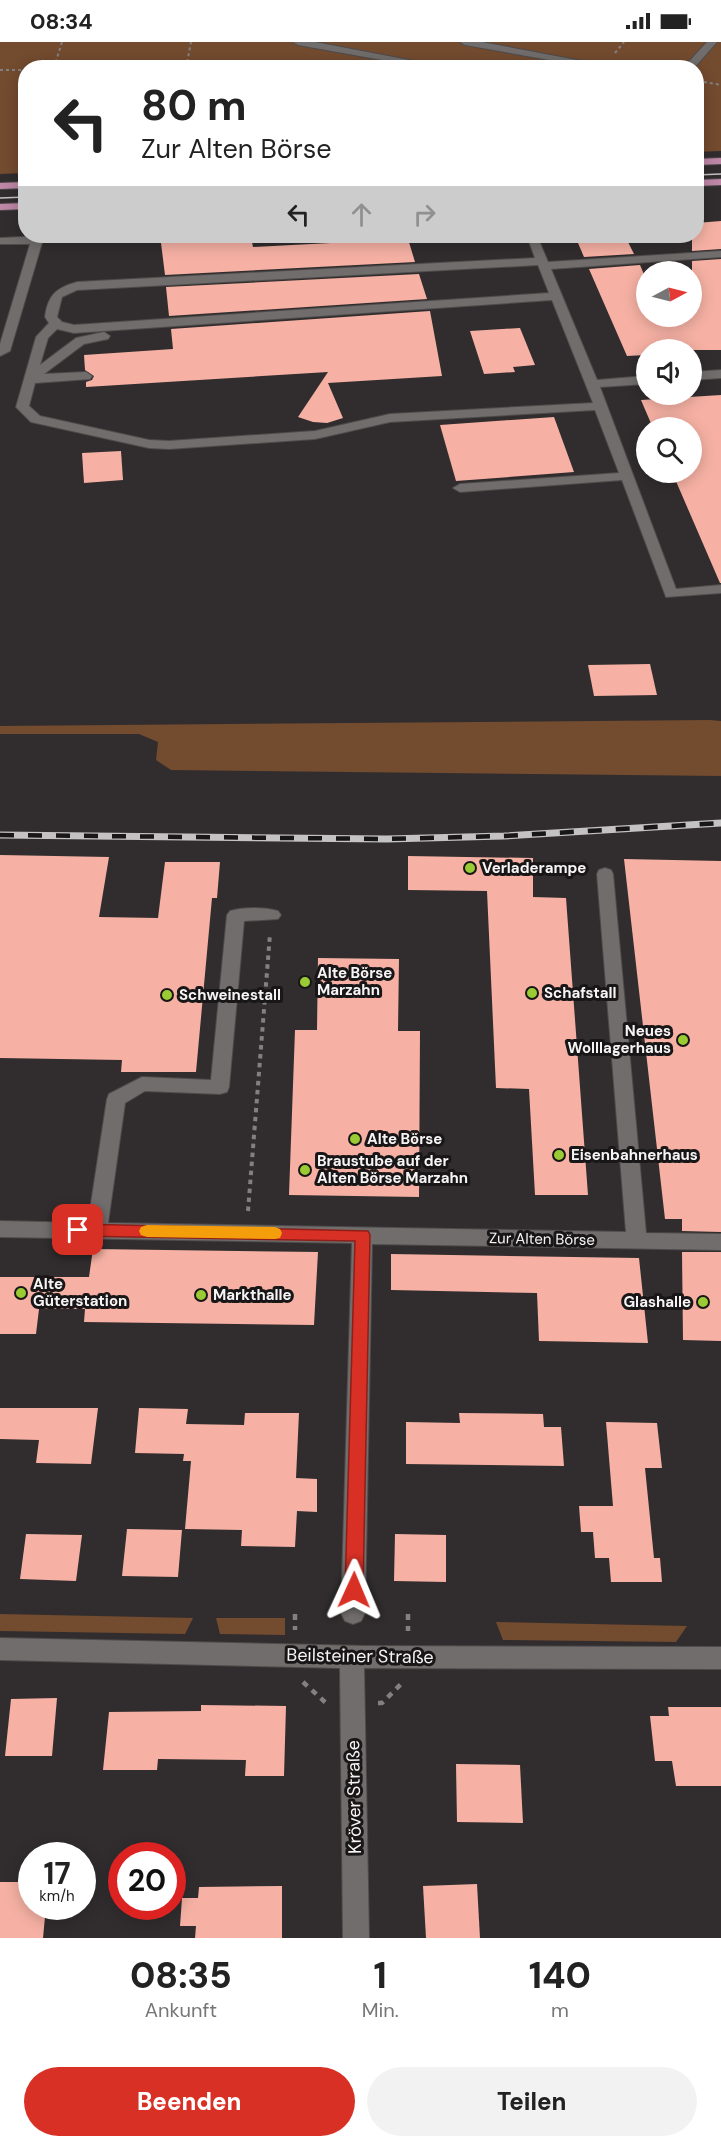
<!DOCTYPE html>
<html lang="de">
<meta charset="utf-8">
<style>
:root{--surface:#fff;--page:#f2f2f2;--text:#222;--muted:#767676;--accent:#d93025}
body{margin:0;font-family:"DM Sans",sans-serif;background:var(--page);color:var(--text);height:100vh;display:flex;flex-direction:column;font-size:22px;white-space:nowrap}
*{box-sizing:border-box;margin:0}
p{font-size:20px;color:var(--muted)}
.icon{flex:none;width:33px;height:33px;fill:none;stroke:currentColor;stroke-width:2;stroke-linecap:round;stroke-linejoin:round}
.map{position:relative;height:1896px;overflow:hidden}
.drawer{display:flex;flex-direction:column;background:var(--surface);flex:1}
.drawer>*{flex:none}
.guide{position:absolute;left:18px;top:18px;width:686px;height:183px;border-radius:24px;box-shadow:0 3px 15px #0003;background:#fff;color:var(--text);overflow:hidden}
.needle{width:39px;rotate:83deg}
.buttons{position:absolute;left:636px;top:219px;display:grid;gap:12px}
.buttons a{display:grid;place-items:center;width:66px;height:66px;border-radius:50%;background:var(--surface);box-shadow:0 3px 15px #0003;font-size:30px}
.speed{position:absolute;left:18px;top:1800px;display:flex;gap:12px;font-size:30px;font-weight:700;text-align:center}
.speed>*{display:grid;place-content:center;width:78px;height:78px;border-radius:50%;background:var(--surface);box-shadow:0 3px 15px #0003;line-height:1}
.speed small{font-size:15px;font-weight:400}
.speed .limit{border:9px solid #d22;background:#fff;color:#111}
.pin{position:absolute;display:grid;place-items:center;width:51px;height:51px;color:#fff;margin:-26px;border-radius:12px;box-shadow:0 3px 9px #0006}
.me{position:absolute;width:66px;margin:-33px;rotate:1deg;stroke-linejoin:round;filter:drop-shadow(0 0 4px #0008)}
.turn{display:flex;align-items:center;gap:21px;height:126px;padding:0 24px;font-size:27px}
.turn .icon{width:78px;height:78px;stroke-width:2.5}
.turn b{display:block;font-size:42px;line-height:51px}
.lanes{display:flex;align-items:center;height:57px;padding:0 24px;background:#0003;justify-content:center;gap:30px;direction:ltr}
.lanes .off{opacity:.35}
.eta{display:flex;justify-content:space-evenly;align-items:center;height:102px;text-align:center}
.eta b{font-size:36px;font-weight:800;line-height:42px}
.cta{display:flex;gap:12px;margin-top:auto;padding:12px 24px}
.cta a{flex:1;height:69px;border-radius:36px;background:var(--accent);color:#fff;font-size:24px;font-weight:800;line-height:69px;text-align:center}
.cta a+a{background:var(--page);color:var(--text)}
.status{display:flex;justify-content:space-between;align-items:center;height:42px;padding:0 30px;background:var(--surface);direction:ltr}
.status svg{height:16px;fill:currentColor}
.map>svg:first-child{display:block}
.green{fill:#734b2f}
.building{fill:#f6b1a4}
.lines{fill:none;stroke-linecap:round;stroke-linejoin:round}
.minor-casing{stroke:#4e4b4b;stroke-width:2}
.major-casing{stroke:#4e4b4b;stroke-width:2}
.path-far2{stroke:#838081;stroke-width:2;stroke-dasharray:3 3;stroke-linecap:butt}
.path-far1{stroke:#838081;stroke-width:4;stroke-dasharray:4.5 4.5;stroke-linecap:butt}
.path{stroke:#838081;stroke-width:4.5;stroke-dasharray:6 6;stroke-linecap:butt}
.minor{fill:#716d6d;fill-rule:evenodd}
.major{fill:#be86a7;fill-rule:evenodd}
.tram{stroke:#c5c2c3;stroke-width:1.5}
.rail-casing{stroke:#c5c2c3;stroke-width:7}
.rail{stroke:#181616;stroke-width:4.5;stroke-dasharray:14;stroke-linecap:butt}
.route{fill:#d93025;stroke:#8d1f18;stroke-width:1.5}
.slow{fill:#f59e0b}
.poi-dot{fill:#9bcb34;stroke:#181616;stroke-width:2}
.labels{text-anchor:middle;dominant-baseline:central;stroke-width:6;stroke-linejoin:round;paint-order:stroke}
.poi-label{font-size:15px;font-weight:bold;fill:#f6f4f4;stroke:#181616;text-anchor:start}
.street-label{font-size:15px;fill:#f6f4f4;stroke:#181616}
.near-street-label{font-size:18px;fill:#f6f4f4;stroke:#181616}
</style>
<div class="status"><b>08:34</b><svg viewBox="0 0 49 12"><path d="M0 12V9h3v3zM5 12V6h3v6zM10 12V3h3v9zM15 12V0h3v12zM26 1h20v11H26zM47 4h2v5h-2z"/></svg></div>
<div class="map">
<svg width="721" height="1896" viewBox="0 0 721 1896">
<rect width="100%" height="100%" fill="#312d2e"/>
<g class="green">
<path d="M0 0H721V109L696 110V26H26L25 131 0 132Z"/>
<path d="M710 678 721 679V734L171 728 156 718 158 700 139 692H0V684Z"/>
<path d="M0 1572 193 1576 185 1592 0 1589Z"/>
<path d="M216 1576H285V1593L220 1592Z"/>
<path d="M496 1580 687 1584 676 1600 503 1598Z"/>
</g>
<g class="building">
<path d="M721 179V207L692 209V194H696V181Z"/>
<path d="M575 194H625L634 212 584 215Z"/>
<path d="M251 195 253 205 408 197 415 220 165 233 161 201Z"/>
<path d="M721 217V308H646V313L627 314 589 227 640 223 646 237V274H692V219Z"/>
<path d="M419 232 427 257 169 274 166 245Z"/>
<path d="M430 269 442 334 328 341 343 376 327 381 313 380 298 375 328 330 86 345V340L92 338 94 334 85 328 84 313 173 307 171 287Z"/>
<path d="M520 286 535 323 513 325 515 330 484 332 470 289Z"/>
<path d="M721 353V541H720L672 430H692V386H653L641 358Z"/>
<path d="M554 375 574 430 456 439 440 383Z"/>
<path d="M121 409 123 438 84 441 82 411Z"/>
<path d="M650 622 657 653 594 654 588 623Z"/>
<path d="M0 813 109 815 99 875 158 876 165 820H220L217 856H212L196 1030H121L122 1018 0 1016Z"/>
<path d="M408 814 533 816V855L566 856 588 1153H535L529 1047 496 1046 487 849 408 848Z"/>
<path d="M624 817 721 819V1190L682 1189V1177H665Z"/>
<path d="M318 916 399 917 398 989H420L419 1155 289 1153 295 988H317Z"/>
<path d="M93 1207 318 1210 314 1283 84 1280 85 1267H39L36 1292H0V1235H89Z"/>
<path d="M682 1210H721V1299L683 1298Z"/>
<path d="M391 1212 639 1216 648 1301 539 1299 537 1251 391 1248Z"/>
<path d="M0 1366H98L91 1422 36 1421 39 1398 0 1397Z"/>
<path d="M139 1366 188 1367 186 1382 244 1383 245 1371H299L296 1436 317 1437V1470L297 1469 295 1505 241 1504 242 1488 185 1487 191 1419H183L184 1412 135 1411Z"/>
<path d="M459 1371 543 1372 544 1385H561L564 1424 406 1422V1380L460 1381Z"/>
<path d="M606 1380 657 1381 662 1426H645L654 1516H660L662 1540H611L609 1516H595L593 1490H581L579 1464H613Z"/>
<path d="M127 1487 182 1488 178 1535 122 1534Z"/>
<path d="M26 1492 82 1493 76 1539 20 1537Z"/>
<path d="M395 1492 446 1493V1540L394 1539Z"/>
<path d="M57 1656 52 1714H5L11 1657Z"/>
<path d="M201 1663 286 1664 284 1734H245L246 1718 158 1717 157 1728H103L109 1670 201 1669Z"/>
<path d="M668 1665H721V1744H676L672 1719H655L650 1674H669Z"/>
<path d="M456 1722 520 1723 523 1781 457 1780Z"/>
<path d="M0 1840H32V1864H46L43 1896H0Z"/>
<path d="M477 1842 480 1896H426L423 1844Z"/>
<path d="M282 1844V1896H195L196 1884H180L182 1856H198L199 1845Z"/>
</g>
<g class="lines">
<defs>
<g id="minor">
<path d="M293 0H315L451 26H426L298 3Z"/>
<path d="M460 0H482L619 26H594L465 3Z"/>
<path d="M707 0H717L694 26H683Z"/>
<path d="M44 194 10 309 0 314V302L30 202H0V196Z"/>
<path d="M527 194H537L548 220 721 209V215L551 227 597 338 646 334V342L600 345 676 547 721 543V551L666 555 622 438 460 450 453 446 460 442 619 431 595 368 390 380 315 397 169 407 149 406 31 380 16 365 36 295 49 281 45 275C48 253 56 246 77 240L535 216ZM538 223 549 251 74 283 62 280 57 275 62 255 77 248ZM552 258 593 361 390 372 315 389 169 399 149 398 40 374 29 364 35 341 90 337 92 334 86 330 44 332 84 302 108 297 110 294 104 290 76 296 40 323 48 296 57 287 74 291Z"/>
<path d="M721 328V336L692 338V330Z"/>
<path d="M605 826 611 828 613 832 646 1191 721 1192V1208L372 1202 365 1571 361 1579 353 1582 345 1579 341 1571 352 1201 0 1195V1179L88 1181 107 1057 109 1052 142 1035 211 1038 227 873 230 869C243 865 265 865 278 869L281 873 278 877 244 879 229 1045 227 1050 220 1052 145 1049 125 1061 108 1181 626 1190 597 832 599 828Z"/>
<path d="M0 1596 366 1604 721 1605V1627L364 1626 369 1896H343L340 1626 0 1618Z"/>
</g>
<g id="major">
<path d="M721 116V122L696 123V117Z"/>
<path d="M721 137V143L696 144V138Z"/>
<path d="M26 140V146L0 147V141Z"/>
<path d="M26 161V167L0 168V162Z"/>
</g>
</defs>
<use href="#minor" class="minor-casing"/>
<use href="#major" class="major-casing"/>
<g class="path-far2">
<path d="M615 11 624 0"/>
<path d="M54 26 62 0"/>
<path d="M186 26 191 0"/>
<path d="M0 28H26"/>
<path d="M698 39 721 43"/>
</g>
<path class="path-far1" d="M248 1169 270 892"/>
<g class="path">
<path d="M295 1572V1588"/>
<path d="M408 1572V1589"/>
<path d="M303 1640 326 1661"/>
<path d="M378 1661H382L401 1642"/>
</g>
<use href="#minor" class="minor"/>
<use href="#major" class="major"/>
<g class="tram">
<path d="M696 133 721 132"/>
<path d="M0 156 26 155"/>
</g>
<defs>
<path id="rail" d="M0 793 387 797 504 794 721 781"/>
</defs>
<use href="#rail" class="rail-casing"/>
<use href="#rail" class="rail"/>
</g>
<path class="route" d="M78 1182 368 1189 370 1193 363 1548 360 1554 354 1556 348 1554 345 1548 355 1199 78 1194 73 1192 70 1188 73 1183Z"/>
<path class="slow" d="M147 1183 275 1185 280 1187 282 1191 280 1196 275 1197 147 1195 141 1193 139 1189 141 1185Z"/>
<g class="poi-dot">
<circle cx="470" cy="826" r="6"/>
<circle cx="305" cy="940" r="6"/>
<circle cx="532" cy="951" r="6"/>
<circle cx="167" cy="953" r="6"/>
<circle cx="683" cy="998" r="6"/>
<circle cx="355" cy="1097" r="6"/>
<circle cx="559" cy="1113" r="6"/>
<circle cx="305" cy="1128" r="6"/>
<circle cx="21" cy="1251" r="6"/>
<circle cx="201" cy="1253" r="6"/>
<circle cx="703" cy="1260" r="6"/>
</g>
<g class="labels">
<g class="poi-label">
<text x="482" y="826">Verladerampe</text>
<text x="317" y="931">Alte Börse<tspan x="317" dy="17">Marzahn</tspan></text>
<text x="544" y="951">Schafstall</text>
<text x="179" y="953">Schweinestall</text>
<text x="671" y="989" text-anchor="end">Neues<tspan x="671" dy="17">Wolllagerhaus</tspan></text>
<text x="367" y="1097">Alte Börse</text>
<text x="571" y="1113">Eisenbahnerhaus</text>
<text x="317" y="1119">Braustube auf der<tspan x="317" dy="17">Alten Börse Marzahn</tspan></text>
<text x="33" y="1242">Alte<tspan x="33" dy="17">Güterstation</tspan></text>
<text x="213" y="1253">Markthalle</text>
<text x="691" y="1260" text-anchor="end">Glashalle</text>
</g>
<g class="street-label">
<text transform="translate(542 1197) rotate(1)">Zur Alten Börse</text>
</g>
<g class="near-street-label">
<text transform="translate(360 1614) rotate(1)">Beilsteiner Straße</text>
<text transform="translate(354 1755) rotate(-91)">Kröver Straße</text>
</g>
</g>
</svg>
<div class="buttons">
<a><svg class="needle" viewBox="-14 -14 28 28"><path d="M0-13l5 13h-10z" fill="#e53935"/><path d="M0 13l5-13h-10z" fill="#767676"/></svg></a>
<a><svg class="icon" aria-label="sound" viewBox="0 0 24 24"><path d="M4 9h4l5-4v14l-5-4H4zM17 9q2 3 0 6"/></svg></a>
<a><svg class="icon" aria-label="search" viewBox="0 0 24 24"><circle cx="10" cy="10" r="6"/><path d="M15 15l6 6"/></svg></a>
</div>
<div class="speed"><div>17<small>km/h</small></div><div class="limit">20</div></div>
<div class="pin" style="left:78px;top:1188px;background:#d93025"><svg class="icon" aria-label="arrive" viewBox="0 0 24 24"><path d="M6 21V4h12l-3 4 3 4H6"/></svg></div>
<svg class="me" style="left:354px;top:1548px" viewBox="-20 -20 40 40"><path d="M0-17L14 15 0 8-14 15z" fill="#d93025" stroke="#fff" stroke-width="4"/></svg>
<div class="guide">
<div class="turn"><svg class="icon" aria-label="left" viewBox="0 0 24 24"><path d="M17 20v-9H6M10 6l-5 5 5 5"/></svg><div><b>80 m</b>Zur Alten Börse</div></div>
<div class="lanes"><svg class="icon" aria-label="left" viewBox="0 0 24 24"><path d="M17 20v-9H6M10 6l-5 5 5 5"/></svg><svg class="icon off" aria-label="ahead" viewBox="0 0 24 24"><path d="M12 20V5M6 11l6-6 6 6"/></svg><svg class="icon off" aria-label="right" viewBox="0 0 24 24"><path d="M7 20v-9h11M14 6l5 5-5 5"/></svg></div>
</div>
</div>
<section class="drawer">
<div class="eta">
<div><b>08:35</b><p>Ankunft</p></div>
<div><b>1</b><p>Min.</p></div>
<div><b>140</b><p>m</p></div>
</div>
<div class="cta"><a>Beenden</a><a>Teilen</a></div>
</section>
